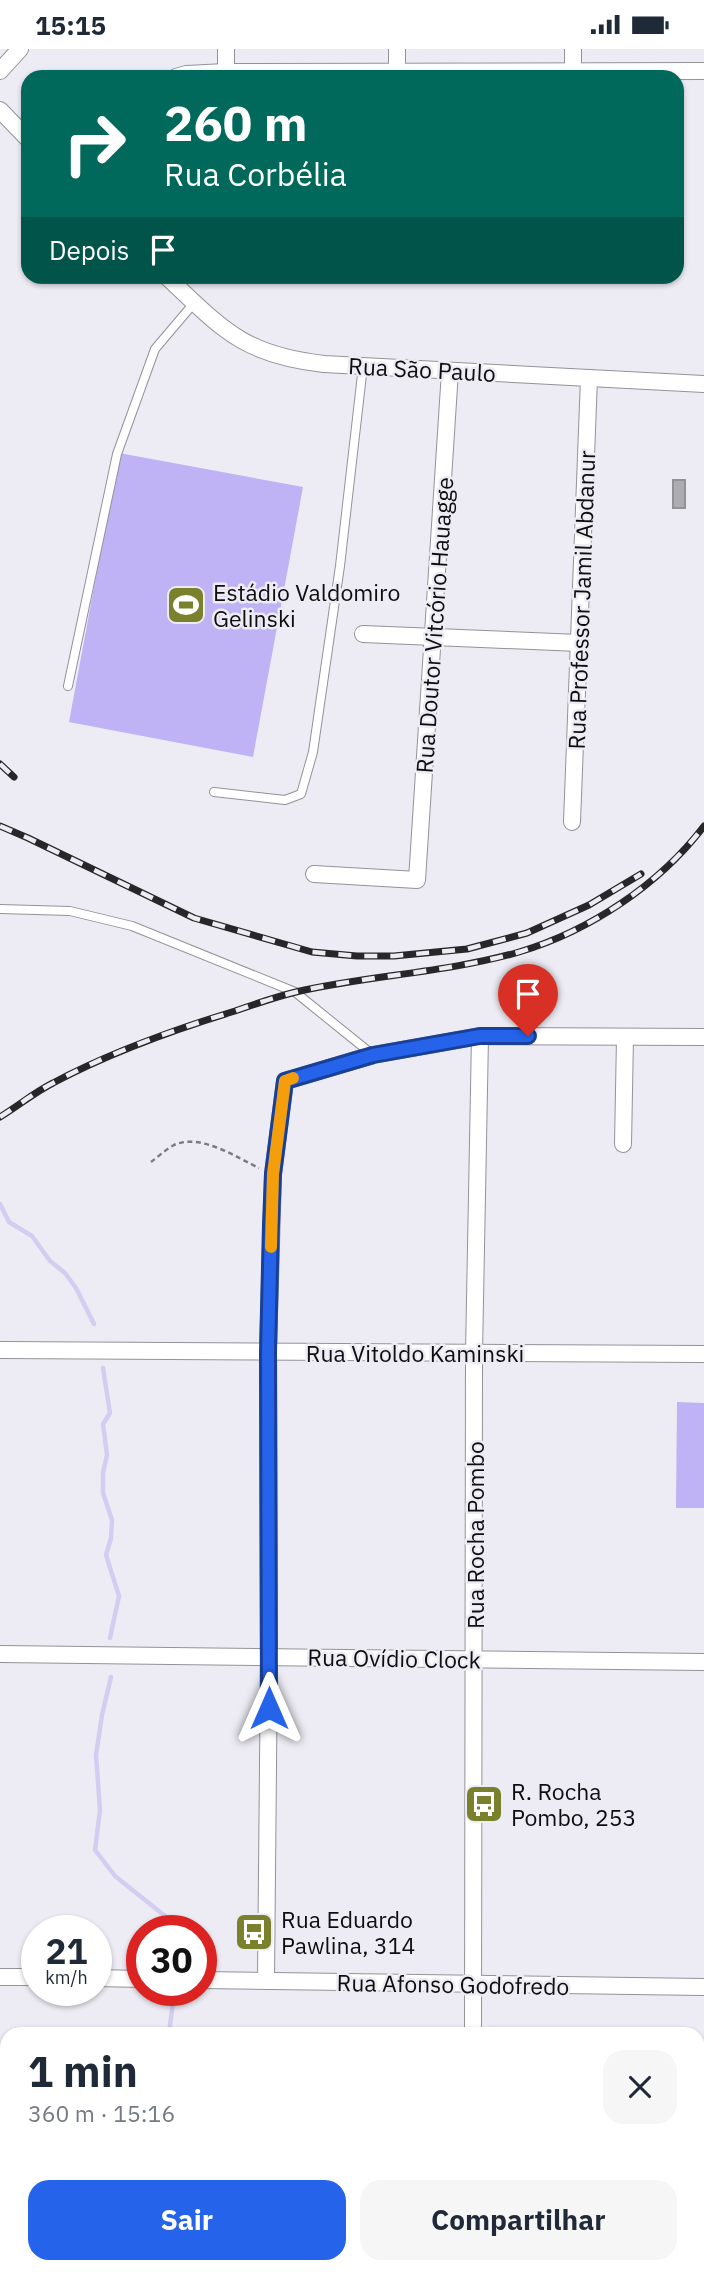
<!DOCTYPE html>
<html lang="pt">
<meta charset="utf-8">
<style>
:root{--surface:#fff;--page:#f6f6f7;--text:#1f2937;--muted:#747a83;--accent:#2563eb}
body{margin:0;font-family:"IBM Plex Sans",sans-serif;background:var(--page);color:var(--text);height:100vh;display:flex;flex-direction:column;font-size:26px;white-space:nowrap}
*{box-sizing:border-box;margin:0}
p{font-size:23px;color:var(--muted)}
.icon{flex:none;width:38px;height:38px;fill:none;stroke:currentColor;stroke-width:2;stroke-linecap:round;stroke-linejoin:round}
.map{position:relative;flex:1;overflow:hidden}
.sheet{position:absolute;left:0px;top:1978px;width:705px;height:247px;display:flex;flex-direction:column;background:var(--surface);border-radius:21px 21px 0 0;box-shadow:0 2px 5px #0004}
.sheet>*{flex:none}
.hud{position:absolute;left:21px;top:21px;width:663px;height:214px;border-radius:21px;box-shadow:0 2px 5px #0004;background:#00695c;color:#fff;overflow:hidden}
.speed{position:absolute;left:21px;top:1866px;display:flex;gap:14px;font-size:35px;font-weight:700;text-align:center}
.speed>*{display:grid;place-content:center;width:91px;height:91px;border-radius:50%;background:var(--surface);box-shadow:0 2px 5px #0004;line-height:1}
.speed small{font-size:18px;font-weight:400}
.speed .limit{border:10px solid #d22;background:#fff;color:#111}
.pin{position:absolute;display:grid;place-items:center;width:60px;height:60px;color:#fff;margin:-72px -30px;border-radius:50% 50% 50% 0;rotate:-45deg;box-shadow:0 0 7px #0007}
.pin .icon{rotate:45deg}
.me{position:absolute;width:77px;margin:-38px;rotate:0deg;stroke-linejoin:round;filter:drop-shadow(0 0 5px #0008)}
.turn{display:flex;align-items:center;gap:24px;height:147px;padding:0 28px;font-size:32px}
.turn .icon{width:91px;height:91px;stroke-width:2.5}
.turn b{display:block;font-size:49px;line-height:60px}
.then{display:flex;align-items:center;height:66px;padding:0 28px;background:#0003;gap:14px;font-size:26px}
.round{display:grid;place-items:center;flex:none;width:74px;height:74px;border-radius:21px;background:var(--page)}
.summary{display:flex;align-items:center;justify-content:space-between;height:119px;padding:0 28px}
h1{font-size:42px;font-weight:700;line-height:52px}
.action{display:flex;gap:14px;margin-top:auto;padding:14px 28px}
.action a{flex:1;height:80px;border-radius:21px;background:var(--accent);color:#fff;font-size:28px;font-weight:700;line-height:80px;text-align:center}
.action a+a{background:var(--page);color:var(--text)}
.status{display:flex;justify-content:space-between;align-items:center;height:49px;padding:0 35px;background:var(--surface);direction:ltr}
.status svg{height:19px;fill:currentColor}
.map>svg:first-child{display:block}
.green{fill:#bfb2f5}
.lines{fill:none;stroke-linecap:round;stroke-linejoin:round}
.stream{stroke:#d3cdf2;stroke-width:4.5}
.building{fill:#adacb3;stroke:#929198;stroke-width:2}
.service-casing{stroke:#939299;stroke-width:10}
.minor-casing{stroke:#939299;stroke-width:18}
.path{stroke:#7c7b80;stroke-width:2.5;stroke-dasharray:5 3.5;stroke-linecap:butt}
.service{stroke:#fff;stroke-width:8}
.minor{stroke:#fff;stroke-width:16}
.rail-casing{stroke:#272628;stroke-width:7}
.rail{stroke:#edecf4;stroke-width:4.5;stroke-dasharray:13;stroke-linecap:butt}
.route-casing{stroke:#184099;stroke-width:18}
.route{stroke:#2563eb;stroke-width:12}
.slow{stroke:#f59e0b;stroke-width:12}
.labels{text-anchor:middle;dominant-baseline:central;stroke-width:5;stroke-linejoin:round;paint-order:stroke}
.street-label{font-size:23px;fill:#0e0d0f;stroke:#edecf4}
.poi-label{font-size:23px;fill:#0e0d0f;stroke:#edecf4;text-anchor:start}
</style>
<div class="status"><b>15:15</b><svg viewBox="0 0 49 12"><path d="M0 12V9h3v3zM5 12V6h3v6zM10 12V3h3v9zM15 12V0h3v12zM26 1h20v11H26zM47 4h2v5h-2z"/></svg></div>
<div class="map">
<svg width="704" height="2223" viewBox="0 0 704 2223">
<rect width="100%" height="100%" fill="#edecf4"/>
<g class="green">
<path d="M119 404 303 438 253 708 69 673Z"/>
<path d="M677 1353 704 1354V1459H676Z"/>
</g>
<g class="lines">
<g class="stream">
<path d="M0 1155 9 1173 32 1187 50 1212 65 1224 76 1239 94 1275"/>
<path d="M103 1319 110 1364 103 1375 107 1406 103 1424V1444L112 1471 111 1489 106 1506 119 1547 110 1589"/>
<path d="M111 1628 102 1666 96 1706 100 1761 95 1801 115 1827 175 1875V1881"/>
<path d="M169 1984 174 1946"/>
<path d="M33 2223 37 2217"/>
</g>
</g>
<rect class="building" x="673" y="431" width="12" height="28"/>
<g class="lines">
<defs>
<g id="service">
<path d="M68 637 117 405 155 300 194 254"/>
<path d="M214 743 285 751 301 745 313 703 340 517 363 317"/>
<path d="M0 860 70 862 132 877 295 943 373 1006"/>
</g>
<g id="minor">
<path d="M573 21V0"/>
<path d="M0 22 20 0"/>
<path d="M226 23V0"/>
<path d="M397 23V0"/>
<path d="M176 28 186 25 226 23 704 22"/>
<path d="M0 61 28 90"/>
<path d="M167 228C223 281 244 306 324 315L704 335"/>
<path d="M363 585 579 594"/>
<path d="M572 773 589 329"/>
<path d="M314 825 417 831 450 322"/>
<path d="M623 1095 625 989"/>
<path d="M0 1301 704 1305"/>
<path d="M0 1605 704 1613"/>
<path d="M0 1928H37"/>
<path d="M96 1929 142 1930"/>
<path d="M201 1931 704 1938"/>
<path d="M266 1932 269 1608 268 1303 273 1125 285 1032 373 1006 480 987 704 988"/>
<path d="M473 1984 474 1304 480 987"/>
<path d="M467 2223V2217"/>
</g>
</defs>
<use href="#service" class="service-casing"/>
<use href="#minor" class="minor-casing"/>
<path class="path" d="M151 1113C158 1108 166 1100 174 1096 200 1084 236 1108 259 1119"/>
<use href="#service" class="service"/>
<use href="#minor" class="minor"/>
<defs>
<g id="rail">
<path d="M0 715 14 728"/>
<path d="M0 777 28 789 194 869 312 903 357 907H394L467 900 527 884 589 856 641 825"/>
<path d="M0 1068C18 1057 35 1043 53 1034 111 1003 173 981 235 962 255 955 275 948 296 943 369 926 446 924 519 903 590 882 660 835 704 777"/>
</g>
</defs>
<use href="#rail" class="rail-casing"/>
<use href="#rail" class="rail"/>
</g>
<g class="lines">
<defs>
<path id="route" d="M269 1659 268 1303 271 1176 273 1125 285 1032 373 1006 480 987H528"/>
</defs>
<use href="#route" class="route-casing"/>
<use href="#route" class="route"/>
<path class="slow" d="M271 1198 273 1125 285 1032 293 1029"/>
</g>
<defs>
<symbol id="stadium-square" viewBox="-11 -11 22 22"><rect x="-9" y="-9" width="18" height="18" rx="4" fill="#7a802b" stroke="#edecf4"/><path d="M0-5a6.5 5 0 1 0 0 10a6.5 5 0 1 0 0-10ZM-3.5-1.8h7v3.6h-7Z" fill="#fff"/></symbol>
<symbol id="bus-square" viewBox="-11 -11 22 22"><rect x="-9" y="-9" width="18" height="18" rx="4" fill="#7a802b" stroke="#edecf4"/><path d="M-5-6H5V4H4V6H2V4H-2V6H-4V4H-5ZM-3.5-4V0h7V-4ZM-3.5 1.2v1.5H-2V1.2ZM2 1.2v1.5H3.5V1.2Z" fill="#fff"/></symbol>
</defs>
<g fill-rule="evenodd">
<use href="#stadium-square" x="164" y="534" width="44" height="44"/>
<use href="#bus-square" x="462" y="1733" width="44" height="44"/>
<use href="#bus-square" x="232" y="1861" width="44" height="44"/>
</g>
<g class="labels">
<g class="street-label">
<text transform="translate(422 320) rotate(3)">Rua São Paulo</text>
<text transform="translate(581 551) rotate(-88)">Rua Professor Jamil Abdanur</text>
<text transform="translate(434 576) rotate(-86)">Rua Doutor Vitcório Hauagge</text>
<text x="415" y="1304">Rua Vitoldo Kaminski</text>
<text transform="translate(475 1486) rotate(-90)">Rua Rocha Pombo</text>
<text transform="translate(394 1609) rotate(1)">Rua Ovídio Clock</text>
<text transform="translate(453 1935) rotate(1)">Rua Afonso Godofredo</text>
</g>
<g class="poi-label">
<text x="213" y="543">Estádio Valdomiro<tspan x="213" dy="26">Gelinski</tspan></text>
<text x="511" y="1742">R. Rocha<tspan x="511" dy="26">Pombo, 253</tspan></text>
<text x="281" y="1870">Rua Eduardo<tspan x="281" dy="26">Pawlina, 314</tspan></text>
</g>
</g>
</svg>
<div class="speed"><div>21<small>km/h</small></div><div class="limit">30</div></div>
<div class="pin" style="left:528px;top:987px;background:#d93025"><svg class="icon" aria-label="arrive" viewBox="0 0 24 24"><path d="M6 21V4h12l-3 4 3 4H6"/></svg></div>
<svg class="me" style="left:269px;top:1659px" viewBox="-20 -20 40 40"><path d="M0-17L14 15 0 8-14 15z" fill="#2563eb" stroke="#fff" stroke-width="4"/></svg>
<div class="hud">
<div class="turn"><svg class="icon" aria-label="right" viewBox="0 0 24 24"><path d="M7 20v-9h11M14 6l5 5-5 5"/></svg><div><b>260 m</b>Rua Corbélia</div></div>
<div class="then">Depois<svg class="icon" aria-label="arrive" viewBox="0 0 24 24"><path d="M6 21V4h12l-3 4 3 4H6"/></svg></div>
</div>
<section class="sheet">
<div class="summary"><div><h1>1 min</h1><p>360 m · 15:16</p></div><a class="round"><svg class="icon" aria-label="close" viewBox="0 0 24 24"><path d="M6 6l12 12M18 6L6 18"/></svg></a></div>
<div class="action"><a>Sair</a><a>Compartilhar</a></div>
</section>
</div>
